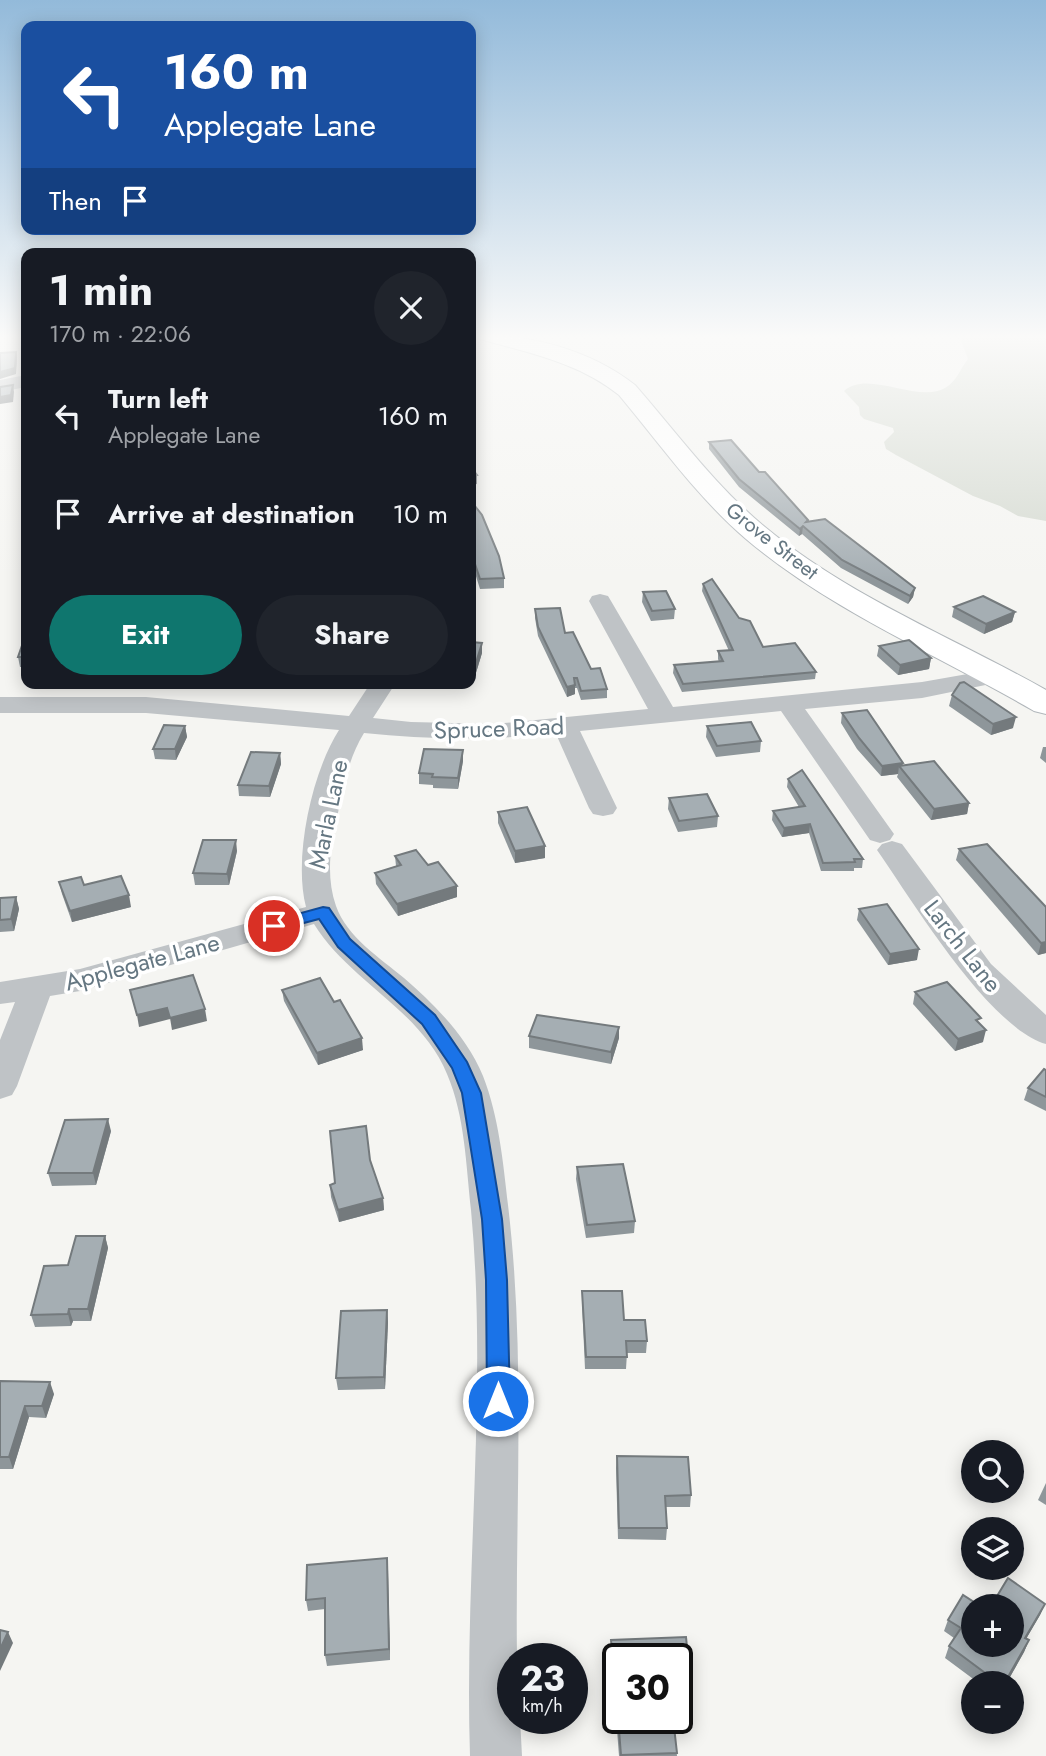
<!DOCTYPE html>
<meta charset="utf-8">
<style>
:root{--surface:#171b24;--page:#20242c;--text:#f1f3f6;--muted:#9ea1a6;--accent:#0f766e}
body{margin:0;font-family:Jost,sans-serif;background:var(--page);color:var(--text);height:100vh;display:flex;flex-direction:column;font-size:26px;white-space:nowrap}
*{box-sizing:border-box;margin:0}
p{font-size:23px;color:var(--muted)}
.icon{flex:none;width:38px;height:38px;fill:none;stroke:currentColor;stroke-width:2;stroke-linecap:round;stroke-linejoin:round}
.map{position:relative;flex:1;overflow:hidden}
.details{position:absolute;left:21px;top:248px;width:455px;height:441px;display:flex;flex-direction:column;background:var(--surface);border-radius:14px;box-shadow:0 4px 18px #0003}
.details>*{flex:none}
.top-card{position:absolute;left:21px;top:21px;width:455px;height:214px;border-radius:14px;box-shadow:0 4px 18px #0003;background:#1a4fa0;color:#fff;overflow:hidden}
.controls{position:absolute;left:961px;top:1440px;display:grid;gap:14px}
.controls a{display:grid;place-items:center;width:63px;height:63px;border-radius:50%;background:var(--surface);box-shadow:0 4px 18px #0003;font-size:35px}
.speed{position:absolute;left:497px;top:1643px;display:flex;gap:14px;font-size:35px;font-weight:700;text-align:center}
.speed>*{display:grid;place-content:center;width:91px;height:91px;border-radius:50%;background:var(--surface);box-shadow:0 4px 18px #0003;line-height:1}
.speed small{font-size:18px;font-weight:400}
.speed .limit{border:4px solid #111;border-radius:10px;background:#fff;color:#111}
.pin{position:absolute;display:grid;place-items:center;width:60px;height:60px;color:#fff;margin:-30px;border:4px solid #fff;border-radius:50%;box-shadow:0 2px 7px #0007}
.me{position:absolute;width:77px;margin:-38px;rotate:0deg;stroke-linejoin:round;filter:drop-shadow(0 0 5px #0008)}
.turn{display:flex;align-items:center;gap:24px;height:147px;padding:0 28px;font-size:32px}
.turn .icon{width:91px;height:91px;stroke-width:2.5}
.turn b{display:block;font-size:49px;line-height:60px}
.then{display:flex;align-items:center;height:66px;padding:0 28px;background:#0003;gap:14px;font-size:26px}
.round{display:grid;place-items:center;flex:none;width:74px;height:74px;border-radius:37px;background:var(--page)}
.summary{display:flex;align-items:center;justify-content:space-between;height:119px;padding:0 28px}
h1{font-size:42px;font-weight:700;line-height:52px}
.cta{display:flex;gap:14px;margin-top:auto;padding:14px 28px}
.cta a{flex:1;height:80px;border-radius:42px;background:var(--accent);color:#fff;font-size:28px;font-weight:700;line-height:80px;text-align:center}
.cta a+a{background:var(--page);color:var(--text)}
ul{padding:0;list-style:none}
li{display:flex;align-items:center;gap:21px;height:98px;padding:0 28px}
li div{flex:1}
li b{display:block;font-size:26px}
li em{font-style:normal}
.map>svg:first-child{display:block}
.green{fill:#d5dad1}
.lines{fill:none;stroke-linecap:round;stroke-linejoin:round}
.secondary-casing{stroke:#b1b7bb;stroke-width:2}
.minor{fill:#bfc3c6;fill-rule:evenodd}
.tertiary{fill:#bfc3c6;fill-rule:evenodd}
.secondary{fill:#fff;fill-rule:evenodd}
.wall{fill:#8e969a}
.shaded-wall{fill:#747a7d}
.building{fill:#a5aeb3;stroke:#747a7d;stroke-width:2}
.route{fill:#1a73e8;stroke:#114b97;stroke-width:2}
.labels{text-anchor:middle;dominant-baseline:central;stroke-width:7;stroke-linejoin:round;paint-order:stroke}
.far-street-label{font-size:21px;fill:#657782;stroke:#fff}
.street-label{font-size:24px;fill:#657782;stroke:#fff}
</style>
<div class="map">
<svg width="1046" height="1756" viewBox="0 0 1046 1756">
<rect width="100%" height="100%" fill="#f5f5f2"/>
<path class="green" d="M964 335 1046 336V521L1018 516 1000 506 973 496 896 455 886 449 884 442 894 432 893 428 864 419 860 415 859 407 844 391C868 369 918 404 945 388 957 381 960 369 968 359L961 340Z"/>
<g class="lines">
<defs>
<path id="secondary" d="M477 335C533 335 590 350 635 385 677 433 715 486 765 527 848 596 952 637 1046 690V714L1034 711C938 655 831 611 746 539 697 497 660 444 619 395 578 362 529 353 480 339Z"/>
</defs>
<use href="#secondary" class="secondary-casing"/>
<g class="minor">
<path d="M600 594 608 596 611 601 673 707 922 682 996 669 1005 671 1008 676 1005 681 922 698 805 709 894 834 890 840 880 843 870 840 781 711 580 731 617 808 613 814 603 816 593 814 589 808 556 734C491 740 428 740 364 733 348 759 343 788 337 818 330 847 326 877 336 906 347 937 380 958 404 978 436 1006 467 1037 483 1076 499 1117 503 1162 508 1205 526 1356 515 1508 517 1659H513V1718H520L522 1756H470C464 1574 488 1391 471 1210 466 1165 465 1116 447 1074 421 1010 350 982 314 924L80 991 50 996 17 1086 12 1095 0 1099V1040L15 1002 0 1004V982L80 969 306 907C293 858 312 772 339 730L146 713H0V697H146L349 716 370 684H395L373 718 411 722 494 724 648 709 589 601 592 596Z"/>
<path d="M892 841 902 844 991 964 1046 1015V1044C988 1027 912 900 877 850L882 844Z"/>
</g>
<path class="tertiary" d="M26 375V387L0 392V380Z"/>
<use href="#secondary" class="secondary"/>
</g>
<g class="wall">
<path d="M709 442 759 472 808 520V522L915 588 913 597 908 604 841 568 802 534 799 536 739 487 709 449Z"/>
<path d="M471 501 504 578V588L480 589 471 560Z"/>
<path d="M703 584 739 618 763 647 816 672 815 679 682 692 673 673 674 665 719 662 718 659V651H729L702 591Z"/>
<path d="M643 592 675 609 674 619 651 621 642 602Z"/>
<path d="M954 607 1015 612 1012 622 984 634 952 617Z"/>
<path d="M535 609 565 633 591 669 607 689V698L581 700 577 688H575V694L567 697 538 636 535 618Z"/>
<path d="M26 634V667H20L18 657Z"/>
<path d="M471 642 482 653 475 676H471Z"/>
<path d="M879 646 931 658 929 669 898 675 877 656Z"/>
<path d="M952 695 1013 728 991 735 949 706Z"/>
<path d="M842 713 902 765 969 803 967 814 931 820 897 777 898 774 881 776 857 749 841 723Z"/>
<path d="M185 726 187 737 176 760 155 759 153 749Z"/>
<path d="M707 726 761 741 760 752 716 757 706 737Z"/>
<path d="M1043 747H1046V763L1040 758Z"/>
<path d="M463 750V761L458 789 433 788V785L419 784V773Z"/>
<path d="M280 753 281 764 270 797 239 796 238 785Z"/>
<path d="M788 779 863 859 862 868H854V871H821L809 833 782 837 772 820 773 811 799 807 787 787Z"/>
<path d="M669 798 718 816 717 827 678 832 668 809Z"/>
<path d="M498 812 545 846V858L515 863 498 823Z"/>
<path d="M959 849 1046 907V953L1038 955 956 860Z"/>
<path d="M237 851 229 885H195L193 873Z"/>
<path d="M395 856 428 865 457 897 398 916 376 884 375 873 396 866Z"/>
<path d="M59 882 84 885 131 907 72 922 62 894Z"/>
<path d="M16 897 19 909 14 931 0 932V898Z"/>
<path d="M859 909 917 960 888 965 857 920Z"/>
<path d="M282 990 334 1002 363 1050 318 1065 284 1001Z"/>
<path d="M915 992 980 1023 983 1042 955 1051 913 1004Z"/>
<path d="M619 1027V1038L611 1064 529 1048V1036Z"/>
<path d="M1046 1070V1111L1024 1100 1028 1088Z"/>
<path d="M111 1131 96 1185 52 1186 48 1173Z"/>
<path d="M370 1160 383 1198 384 1210 339 1222 331 1197 330 1185 335 1183Z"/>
<path d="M577 1167 635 1221 634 1233 586 1238 576 1179Z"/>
<path d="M105 1236 108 1248 91 1321H73L71 1326 35 1327 31 1315 68 1265Z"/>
<path d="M582 1291 624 1320 647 1341 646 1353H627L626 1369H585L582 1303Z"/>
<path d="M387 1310 388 1322 385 1389 338 1390 336 1378Z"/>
<path d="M0 1381 54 1394 46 1418 29 1417 13 1469H0Z"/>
<path d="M617 1456 691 1495 690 1507H666L667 1528 666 1540 618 1539 616 1468Z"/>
<path d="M1046 1483V1505L1038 1500Z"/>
<path d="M387 1558 390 1660 327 1666 325 1655V1609L308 1611 306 1600Z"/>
<path d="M963 1595 973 1645 1045 1604 1040 1615 1026 1639 1029 1640 1024 1652 1006 1684H980L945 1658 949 1646 954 1638 944 1631 948 1620Z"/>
<path d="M686 1637 690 1677 689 1688H677V1659H618V1718H673L677 1756H619L611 1652V1640Z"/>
</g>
<g class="shaded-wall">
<path d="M16 352 17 358 16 374 0 379V372Z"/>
<path d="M13 385 14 392 13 402 0 404V397Z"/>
<path d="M477 475V484L471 485V476Z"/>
<path d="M803 526 802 534 799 536 800 529Z"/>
<path d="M915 588 913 597 908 604 910 596Z"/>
<path d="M1015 612 1012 622 984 634 986 624Z"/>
<path d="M482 643V653L475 676V666Z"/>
<path d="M931 658 929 669 898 675 900 665Z"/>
<path d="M575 685V694L567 697V687Z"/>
<path d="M1016 717 1013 728 991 735 993 724Z"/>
<path d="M185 726 187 737 176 760 175 749Z"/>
<path d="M463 750V761L458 789V778Z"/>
<path d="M280 753 281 764 270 797 269 786Z"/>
<path d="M903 763 902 769 899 766 898 774 881 776 882 766Z"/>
<path d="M969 803 967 814 931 820 934 809Z"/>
<path d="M810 824 809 833 782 837 784 828Z"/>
<path d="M236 840 237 851 229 885 227 874Z"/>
<path d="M545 846V858L515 863V851Z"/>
<path d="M457 886V897L398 916 397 904Z"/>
<path d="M129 895 131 907 72 922 70 911Z"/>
<path d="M16 897 19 909 14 931 11 919Z"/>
<path d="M1046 942V953L1038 955 1041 943Z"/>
<path d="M919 949 917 960 888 965 890 954Z"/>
<path d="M167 1008 170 1019 139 1027 137 1015Z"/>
<path d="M205 1009 207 1021 172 1030 170 1018Z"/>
<path d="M619 1027V1038L611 1064V1052Z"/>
<path d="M986 1030 983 1042 955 1051 958 1039Z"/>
<path d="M362 1038 363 1050 318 1065 317 1053Z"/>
<path d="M108 1119 111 1131 96 1185 93 1173Z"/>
<path d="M383 1198 384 1210 339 1222 338 1210Z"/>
<path d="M105 1236 108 1248 91 1321 88 1309Z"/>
<path d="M69 1309 73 1321 71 1326 68 1314Z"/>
<path d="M387 1310 388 1322 385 1389 384 1377Z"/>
<path d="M50 1382 54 1394 46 1418 42 1406Z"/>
<path d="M25 1406 29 1417 13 1469 9 1457Z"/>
<path d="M387 1558 388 1569 390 1660 389 1649Z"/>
<path d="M1045 1604 1040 1615 1020 1649 1025 1638Z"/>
<path d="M8 1632 13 1643 0 1671V1649Z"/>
<path d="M1029 1640 1024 1652 1006 1684H1004Z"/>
</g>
<g class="building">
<path d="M16 352 15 368 0 372V353Z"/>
<path d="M13 385 11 395 0 397V387Z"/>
<path d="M731 440 759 472H765L808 520 806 522 825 519 915 588 910 596 842 560 803 526 800 529 739 479 709 442Z"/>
<path d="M471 467 477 475 471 476Z"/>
<path d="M471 501 482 515 499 556 504 578 480 579 471 552Z"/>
<path d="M712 579 739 618 750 621 763 647 795 643 816 672 683 684 674 665 723 661 718 651 733 650 703 584Z"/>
<path d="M666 591 675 609 652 611 643 592Z"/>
<path d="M983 596 1015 612 986 624 954 607Z"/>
<path d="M560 608 565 633 573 632 591 669 600 668 607 689 581 691 577 678H574L575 685 567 687 538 627 535 609Z"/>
<path d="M26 634V657H18Z"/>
<path d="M909 640 931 658 900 665 879 646Z"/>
<path d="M471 642 482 643 475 666H471Z"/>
<path d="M964 682 1016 717 993 724 952 695 960 683Z"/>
<path d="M867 710 903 763 882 766 859 738 842 713Z"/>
<path d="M751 722 761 741 717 746 707 726Z"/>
<path d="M164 725 185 726 175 749H153Z"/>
<path d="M424 749 463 750 458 778 432 777 433 774 419 773Z"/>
<path d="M251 752 280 753 269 786 238 785Z"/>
<path d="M934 761 969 803 934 809 899 766Z"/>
<path d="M802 770 863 859H854L855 862 823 863 810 824 784 828 773 811 805 806 788 779Z"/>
<path d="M707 794 718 816 679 821 669 798Z"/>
<path d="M527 807 545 846 515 851 498 812Z"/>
<path d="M203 840H236L227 874 193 873Z"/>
<path d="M987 844 1046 907V942L1041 943 959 849Z"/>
<path d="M416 850 428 865 438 862 457 886 397 904 375 873 401 865 395 856Z"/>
<path d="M121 876 129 895 70 911 59 882 81 877 84 885Z"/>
<path d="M16 897 11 919 0 920V898Z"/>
<path d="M887 904 919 949 890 954 859 909Z"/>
<path d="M193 975 205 1009 170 1018 167 1008 137 1015 130 990Z"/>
<path d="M320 978 334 1002 340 1000 362 1038 317 1053 282 990Z"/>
<path d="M947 982 981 1018 976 1020 986 1030 958 1039 915 992Z"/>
<path d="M537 1015 619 1027 611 1052 529 1036Z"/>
<path d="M1044 1069 1046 1070V1097L1028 1088Z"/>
<path d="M108 1119 93 1173H48L65 1120Z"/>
<path d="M366 1126 370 1160 383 1198 338 1210 330 1185 335 1183 330 1131Z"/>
<path d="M623 1164 635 1221 587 1225 577 1167Z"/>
<path d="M76 1236H105L88 1309H69L68 1314 31 1315 44 1266 68 1265Z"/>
<path d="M582 1291H622L624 1320H645L647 1341H626L627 1357H586Z"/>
<path d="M387 1310 384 1377 336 1378 341 1311Z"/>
<path d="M0 1381 50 1382 42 1406H25L9 1457H0Z"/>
<path d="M617 1456 688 1457 691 1495 665 1496 667 1528H619Z"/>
<path d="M387 1558 389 1649 325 1655V1598L306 1600 307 1565Z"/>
<path d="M1008 1578 1045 1604 1025 1638 1029 1640 1004 1684H1000L949 1646 961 1628 948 1620 963 1595 980 1606H973V1645H1012V1606H991Z"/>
<path d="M0 1630 8 1632 0 1649Z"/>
<path d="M686 1637 690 1677H677V1659H618V1716L611 1640Z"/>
<path d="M618 1718H673L677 1753 621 1755Z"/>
</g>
<linearGradient id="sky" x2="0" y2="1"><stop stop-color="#93bada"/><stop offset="0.58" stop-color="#fafaf9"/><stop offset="1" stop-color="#fafaf9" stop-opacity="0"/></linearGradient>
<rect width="1046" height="581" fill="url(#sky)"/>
<path class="route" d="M323 907 329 908 350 939 435 1015 467 1062 481 1093 502 1219 507 1280 510 1401 506 1408 498 1411 490 1408 487 1401 486 1280 482 1219 462 1093 452 1068 422 1024 338 947 319 919 274 931 265 926 268 922Z"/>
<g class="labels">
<g class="far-street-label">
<text transform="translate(772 541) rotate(38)">Grove Street</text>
</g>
<g class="street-label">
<text transform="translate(499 728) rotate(-2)">Spruce Road</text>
<text transform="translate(328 814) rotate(-78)">Marla Lane</text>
<text transform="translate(963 946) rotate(52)">Larch Lane</text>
<text transform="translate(142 962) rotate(-15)">Applegate Lane</text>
</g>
</g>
</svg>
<div class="controls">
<a><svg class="icon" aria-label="search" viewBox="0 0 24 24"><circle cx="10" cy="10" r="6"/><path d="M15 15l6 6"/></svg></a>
<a><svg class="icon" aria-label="layers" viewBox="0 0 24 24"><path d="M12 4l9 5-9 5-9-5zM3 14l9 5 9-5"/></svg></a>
<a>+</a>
<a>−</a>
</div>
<div class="speed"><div>23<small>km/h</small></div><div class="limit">30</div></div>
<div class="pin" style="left:274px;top:926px;background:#d93025"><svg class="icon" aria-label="arrive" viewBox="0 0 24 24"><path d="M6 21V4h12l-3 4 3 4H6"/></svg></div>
<svg class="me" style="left:498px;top:1401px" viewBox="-20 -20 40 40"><circle r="17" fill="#1a73e8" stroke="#fff" stroke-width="3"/><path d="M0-11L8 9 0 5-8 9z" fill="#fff"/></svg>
<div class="top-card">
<div class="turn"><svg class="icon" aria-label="left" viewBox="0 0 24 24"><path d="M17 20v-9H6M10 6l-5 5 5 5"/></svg><div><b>160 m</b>Applegate Lane</div></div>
<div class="then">Then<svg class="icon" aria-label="arrive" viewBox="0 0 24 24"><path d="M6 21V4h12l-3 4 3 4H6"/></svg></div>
</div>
<section class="details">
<div class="summary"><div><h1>1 min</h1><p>170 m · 22:06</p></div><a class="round"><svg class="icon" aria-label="close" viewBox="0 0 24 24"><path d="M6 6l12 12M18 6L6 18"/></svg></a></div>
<ul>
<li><svg class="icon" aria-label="left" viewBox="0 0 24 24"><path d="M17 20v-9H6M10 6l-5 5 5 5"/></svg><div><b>Turn left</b><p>Applegate Lane</p></div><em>160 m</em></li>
<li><svg class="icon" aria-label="arrive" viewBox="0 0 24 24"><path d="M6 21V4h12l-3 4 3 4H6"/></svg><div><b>Arrive at destination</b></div><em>10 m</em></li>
</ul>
<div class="cta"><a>Exit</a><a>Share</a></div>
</section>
</div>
